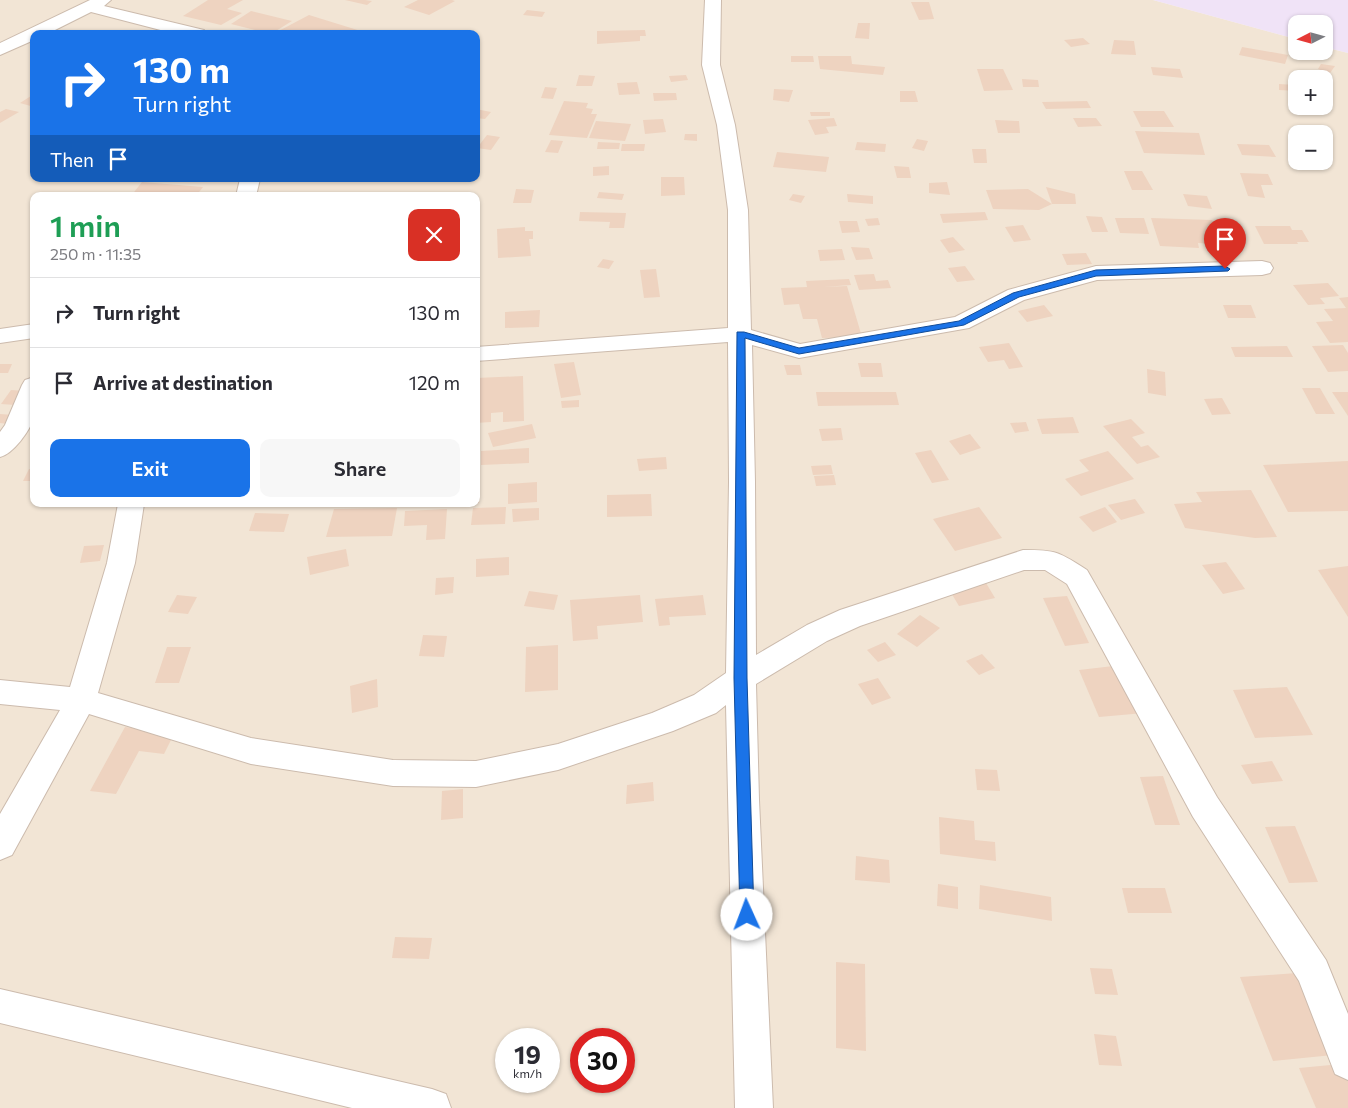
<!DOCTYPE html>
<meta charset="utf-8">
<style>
:root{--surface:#fff;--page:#f7f7f7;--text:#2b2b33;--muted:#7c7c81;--line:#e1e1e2;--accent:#1a73e8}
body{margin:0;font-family:Commissioner,sans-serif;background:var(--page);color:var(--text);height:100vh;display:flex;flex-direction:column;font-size:19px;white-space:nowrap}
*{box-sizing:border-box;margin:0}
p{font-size:16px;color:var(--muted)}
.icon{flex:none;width:28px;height:28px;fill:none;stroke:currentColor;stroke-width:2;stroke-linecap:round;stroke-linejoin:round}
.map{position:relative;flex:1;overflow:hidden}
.drawer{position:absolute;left:30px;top:192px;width:450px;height:315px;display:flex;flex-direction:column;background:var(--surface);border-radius:10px;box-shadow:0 1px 4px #0004}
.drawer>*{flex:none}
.top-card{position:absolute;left:30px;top:30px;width:450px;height:152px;border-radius:10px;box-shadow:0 1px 4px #0004;background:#1a73e8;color:#fff;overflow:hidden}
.needle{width:32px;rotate:264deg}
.buttons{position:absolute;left:1288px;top:15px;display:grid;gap:10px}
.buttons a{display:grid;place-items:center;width:45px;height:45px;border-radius:10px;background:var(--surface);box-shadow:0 1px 4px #0004;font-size:25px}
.speed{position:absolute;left:495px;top:1028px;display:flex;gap:10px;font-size:25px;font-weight:700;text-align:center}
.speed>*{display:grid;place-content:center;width:65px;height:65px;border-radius:50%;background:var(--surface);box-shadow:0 1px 4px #0004;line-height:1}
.speed small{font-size:12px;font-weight:400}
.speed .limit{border:8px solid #d22;background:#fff;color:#111}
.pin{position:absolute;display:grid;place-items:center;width:42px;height:42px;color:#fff;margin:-51px -21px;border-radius:50% 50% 50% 0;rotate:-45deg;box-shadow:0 0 5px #0007}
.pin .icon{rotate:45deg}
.me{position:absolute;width:55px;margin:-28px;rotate:358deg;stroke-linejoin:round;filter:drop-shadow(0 0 4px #0008)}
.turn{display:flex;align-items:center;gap:18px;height:105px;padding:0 20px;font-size:22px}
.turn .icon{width:65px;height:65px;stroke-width:2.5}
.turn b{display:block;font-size:35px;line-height:42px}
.then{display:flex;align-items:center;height:48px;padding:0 20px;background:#0003;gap:10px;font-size:19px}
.round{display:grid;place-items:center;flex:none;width:52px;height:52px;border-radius:10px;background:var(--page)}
.headline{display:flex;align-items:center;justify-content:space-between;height:85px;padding:0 20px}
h1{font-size:30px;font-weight:600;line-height:38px;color:#1e9e55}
.primary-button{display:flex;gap:10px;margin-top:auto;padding:10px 20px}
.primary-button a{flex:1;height:58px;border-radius:10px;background:var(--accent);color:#fff;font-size:20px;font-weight:600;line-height:58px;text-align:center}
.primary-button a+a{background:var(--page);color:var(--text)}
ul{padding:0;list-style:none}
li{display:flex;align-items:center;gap:15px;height:70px;padding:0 20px;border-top:1px solid var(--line)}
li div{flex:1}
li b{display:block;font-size:19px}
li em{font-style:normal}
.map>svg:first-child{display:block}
.residential{fill:#f2e5d5;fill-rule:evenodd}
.education{fill:#f0e3f7}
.building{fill:#eed3c0}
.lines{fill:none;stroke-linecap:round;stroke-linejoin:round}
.minor-casing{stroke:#ccbbad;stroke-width:2}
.minor{fill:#fff;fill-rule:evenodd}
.route{fill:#1a73e8;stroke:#114b97}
</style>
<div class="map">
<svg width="1348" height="1108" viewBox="0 0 1348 1108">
<rect width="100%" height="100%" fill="#fbf3e7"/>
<path class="residential" d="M0 0H1153L1296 39V51H1324V47L1348 53V1108H0ZM34 34H476V179H34ZM1296 79H1324V106H1296ZM1296 134H1324V161H1296ZM34 196H476V504H34ZM506 1039H549V1081H506ZM581 1039H624V1081H581Z"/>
<path class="education" d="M1153 0H1348V53L1324 47V24H1296V39Z"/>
<g class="building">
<path d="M208 0H243L227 9 242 13 221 25 183 16Z"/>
<path d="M345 0H365L372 1 367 5Z"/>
<path d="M418 0H452L455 1 429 15 404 7Z"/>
<path d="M911 2H929L934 19 919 20Z"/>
<path d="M527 10 545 12 542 17 523 15Z"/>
<path d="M251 11 292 21 271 34 231 24Z"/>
<path d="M309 15 364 32 360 34H273Z"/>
<path d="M858 23H870L869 39 855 38Z"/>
<path d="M645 30 646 36H640V41L597 44V31Z"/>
<path d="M1083 38 1090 44 1071 47 1064 40Z"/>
<path d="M1114 40 1134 41 1136 55 1111 54Z"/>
<path d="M1242 47 1288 55 1285 64 1239 55Z"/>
<path d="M791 56H813L814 62H791Z"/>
<path d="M818 56H851L852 64 885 67 883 75 820 69Z"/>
<path d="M1321 64 1335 66 1330 73 1318 69Z"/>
<path d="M1151 67 1180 69 1183 78 1153 75Z"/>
<path d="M977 69H1003L1013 90 984 91Z"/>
<path d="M579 75 595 76 592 86H576Z"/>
<path d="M686 75 688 80 671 82 669 76Z"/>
<path d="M1022 79 1038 80 1039 87H1023Z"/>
<path d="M637 82 640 94 619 95 617 83Z"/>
<path d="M1279 84 1296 85V91L1279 90Z"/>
<path d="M545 87 557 88 553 99 541 98Z"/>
<path d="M774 89 793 90 789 102 773 100Z"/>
<path d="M900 91H915L918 102H900Z"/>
<path d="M653 93H676L677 100 654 101Z"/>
<path d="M34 94V107L20 103Z"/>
<path d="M564 101 588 103 586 108 593 109 591 114H597L587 138 549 135Z"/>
<path d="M1087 101 1091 108 1046 109 1042 102Z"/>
<path d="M6 109 19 112 0 123V112Z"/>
<path d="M476 109 491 112 485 119 476 118Z"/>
<path d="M1133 111H1164L1174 127H1141Z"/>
<path d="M810 112H830V116H811Z"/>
<path d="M834 118 837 126 826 127 829 133 815 135 808 120Z"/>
<path d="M1073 118H1096L1102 126 1078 127Z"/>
<path d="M663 119 666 132 645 134 643 120Z"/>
<path d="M995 120 1019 121 1020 133H998Z"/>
<path d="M596 121 631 124 625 141 589 138Z"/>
<path d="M1135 131 1199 133 1205 155 1144 153Z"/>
<path d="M685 134H697V141L684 140Z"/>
<path d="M487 135 500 137 491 150 477 148Z"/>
<path d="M917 139 928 141 924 151 912 148Z"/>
<path d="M551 140 563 141 558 153 545 152Z"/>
<path d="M598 142 620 143 619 149H597Z"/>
<path d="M857 142 886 144 885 152 855 150Z"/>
<path d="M622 144H645L644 151H621Z"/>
<path d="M1237 144 1269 145 1276 157 1242 155Z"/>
<path d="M972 149H986L987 163H974Z"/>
<path d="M777 152 829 157 826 172 773 167Z"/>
<path d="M609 166V175L593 176V167Z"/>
<path d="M894 166 909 167 911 178H897Z"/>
<path d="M1124 171H1142L1153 190H1132Z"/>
<path d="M1240 173 1268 174 1273 185H1261L1265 198 1248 196Z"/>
<path d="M661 177H684L685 195 661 196Z"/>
<path d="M142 182 203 187 196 196H131Z"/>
<path d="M947 182 950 195 929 193V183Z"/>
<path d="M1046 187 1075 194 1076 204H1052Z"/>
<path d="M516 189 534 190 531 203H513Z"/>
<path d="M1028 189 1052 204 1039 210 993 209 986 190Z"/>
<path d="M599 192 624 194 622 200 597 198Z"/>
<path d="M793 194 805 196 801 203 789 200Z"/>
<path d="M847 194 873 196V204L848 202Z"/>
<path d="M1183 194 1207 196 1212 209 1188 206Z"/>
<path d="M580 212 626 213 624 228H609L610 222 579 221Z"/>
<path d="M985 212 988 220 943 223 940 214Z"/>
<path d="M1086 216 1102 217 1108 232H1092Z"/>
<path d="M878 218 880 225 868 226 865 219Z"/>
<path d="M1115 218H1144L1149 234 1120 233Z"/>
<path d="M1151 218 1212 220 1216 231 1224 233 1228 245 1198 243 1199 248 1160 246Z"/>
<path d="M839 221H857L860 232 842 233Z"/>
<path d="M1023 225 1031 240 1014 242 1005 227Z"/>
<path d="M1255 226H1290L1292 230H1302L1309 242H1297L1298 244H1264Z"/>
<path d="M525 227V231H533V239H529L531 256 498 258 497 229Z"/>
<path d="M953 237 965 250 949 253 940 240Z"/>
<path d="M851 247 869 248 873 259 856 260Z"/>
<path d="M842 249 845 260 820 261 818 250Z"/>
<path d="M1086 253 1092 264 1067 265 1062 254Z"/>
<path d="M603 259 614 261 609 269 597 267Z"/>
<path d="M965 266 975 280 957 282 948 268Z"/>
<path d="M656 269 660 297 644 298 640 270Z"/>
<path d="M874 274 876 281 888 280 891 288 859 290 854 275Z"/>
<path d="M849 279 851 285 823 287 847 286 862 337 822 338 817 319H803L799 304 784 305 781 288 807 287 806 281Z"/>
<path d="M1328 283 1339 296 1320 298 1325 304 1308 305 1293 285Z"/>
<path d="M1348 297V342L1330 343 1316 322 1333 321 1324 309 1346 308 1339 298Z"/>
<path d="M1044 305 1053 316 1027 322 1018 311Z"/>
<path d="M1223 305H1251L1256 318H1228Z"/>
<path d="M540 310 539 327 505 328V312Z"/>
<path d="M1009 343 1023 367 1009 369 1004 360 988 362 979 347Z"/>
<path d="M1343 345 1348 353V371L1328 372 1312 346Z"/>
<path d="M1287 346 1293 357H1235L1231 347Z"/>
<path d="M574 362 581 395 561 398 554 364Z"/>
<path d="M858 363H881L883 377H861Z"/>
<path d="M0 364H12L8 373H0Z"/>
<path d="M784 365H800L802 375H787Z"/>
<path d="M1147 369 1165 372 1166 396 1148 393Z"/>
<path d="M523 376 524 421 503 422V412L491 413V422L476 423V378Z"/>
<path d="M1302 388H1320L1335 414H1316Z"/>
<path d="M11 390 26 391 15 405 1 404Z"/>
<path d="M816 392H896L899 405 818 406Z"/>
<path d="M1332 392H1348V416Z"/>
<path d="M1222 398 1231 414 1212 415 1204 399Z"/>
<path d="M579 400V407L562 408 561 401Z"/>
<path d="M0 414 14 415 8 424 0 423Z"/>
<path d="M1073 417 1079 433 1042 434 1037 419Z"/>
<path d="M1131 419 1145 433 1132 437 1141 447 1148 445 1160 457 1137 464 1103 426Z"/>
<path d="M1026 422 1029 431 1015 433 1010 423Z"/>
<path d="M532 424 536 438 493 447 488 433Z"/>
<path d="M841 428 843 440 822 441 819 429Z"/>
<path d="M970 434 981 448 960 455 949 441Z"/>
<path d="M529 448V463L481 465V451Z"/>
<path d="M931 450 949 480 932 483 915 453Z"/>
<path d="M1108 451 1134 479 1081 496 1065 479 1089 471 1079 460Z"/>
<path d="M666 457 667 469 639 471 637 459Z"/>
<path d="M1348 461V511L1288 512 1263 465Z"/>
<path d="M831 465 833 474 813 475 811 466Z"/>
<path d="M29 469H34V481H23Z"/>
<path d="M834 475 836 485 816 486 814 476Z"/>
<path d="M476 478H480L479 503H476Z"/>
<path d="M537 482V502L508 504V484Z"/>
<path d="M1251 490 1277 537 1255 538 1185 528 1174 504 1202 502 1196 492Z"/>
<path d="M651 494 652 516 607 517V495Z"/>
<path d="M1135 499 1145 513 1121 520 1108 505Z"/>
<path d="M506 507 505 524 471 525 473 508Z"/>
<path d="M979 507 1002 538 955 551 933 519Z"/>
<path d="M1105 507 1117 522 1093 532 1079 517Z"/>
<path d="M397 508 392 536 326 537 334 509Z"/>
<path d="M539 508V520L513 522 512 509Z"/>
<path d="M447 509 445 539 426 540 427 525 404 526 405 511Z"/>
<path d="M255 513 289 514 284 532 249 531Z"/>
<path d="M104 545 100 561 80 563 84 546Z"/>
<path d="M346 549 349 566 310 575 307 557Z"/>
<path d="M509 557V575L476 577V559Z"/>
<path d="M1226 562 1245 589 1223 594 1202 565Z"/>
<path d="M1348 566V617L1318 570Z"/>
<path d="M454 577 453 593 435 595 436 578Z"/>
<path d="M986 583 995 598 959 606 950 591Z"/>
<path d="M529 591 558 595 554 610 524 606Z"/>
<path d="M177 595 197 597 188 614 168 612Z"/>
<path d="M640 595 643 622 597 626 598 639 573 641 570 600Z"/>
<path d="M703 595 706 615 669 617 670 625 659 626 655 599Z"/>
<path d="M1067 596 1089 643 1065 646 1043 598Z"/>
<path d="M920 615 940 628 917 647 897 634Z"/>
<path d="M423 635 447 636 444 657 419 656Z"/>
<path d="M885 642 896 655 878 662 867 650Z"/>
<path d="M558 645V690L525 692 526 647Z"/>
<path d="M167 647H191L179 683H155Z"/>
<path d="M982 654 995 668 979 675 966 661Z"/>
<path d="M1122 665 1144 713 1099 717 1079 670Z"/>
<path d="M878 678 891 698 872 705 858 684Z"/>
<path d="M377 679 378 707 352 713 350 686Z"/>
<path d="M1287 687 1313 735 1255 738 1233 690Z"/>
<path d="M125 727 174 734 164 754 139 751 116 794 90 791Z"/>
<path d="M1272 761 1283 781 1252 784 1241 765Z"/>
<path d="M975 769 997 770 1000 791 977 790Z"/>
<path d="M1163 776 1180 825H1155L1140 777Z"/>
<path d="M653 782 654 801 626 804 627 785Z"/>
<path d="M463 789V818L441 820 442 791Z"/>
<path d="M939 817 974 821 975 840 995 842 996 861 940 854Z"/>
<path d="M1295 826 1318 882 1289 883 1265 827Z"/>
<path d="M856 856 889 860 890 883 855 880Z"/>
<path d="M938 884 958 887V909L937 906Z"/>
<path d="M980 885 1051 897 1052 921 979 909Z"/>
<path d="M1122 888H1165L1172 913H1128Z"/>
<path d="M395 937 432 938 429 959 392 958Z"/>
<path d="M836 962 865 964 866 1051 836 1048Z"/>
<path d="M1090 968 1112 969 1118 995 1095 994Z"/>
<path d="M1297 973 1333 1055 1273 1061 1240 977Z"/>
<path d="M1094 1034 1116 1036 1122 1066 1099 1065Z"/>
<path d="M1341 1064 1348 1081V1108H1316L1299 1068Z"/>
</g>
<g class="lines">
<defs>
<g id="minor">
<path d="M90 0H111L104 6 204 30 206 34H176L91 12 47 34H34V40L0 55V43Z"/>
<path d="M705 0H721L720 65 735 125 748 210 751 330 800 344 955 317 1008 290 1096 266 1262 261 1270 263 1273 268 1270 273 1262 275 1097 280 1024 300 969 328 799 358 752 345 755 482 756 655 807 625 840 610 1023 550C1057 550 1059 552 1087 570L1217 797 1326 960 1348 1014V1080L1335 1074 1299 981 1193 817 1067 584 1045 570H1024L860 626 827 641 756 684 759 800 773 1108H735L726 705 716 713 673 731 558 770 476 787 393 786 251 764 89 714 12 855 0 860V814L60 710 0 704V680L70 687 107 563 118 504H144L135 563 98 693 251 738 393 760 476 761 558 744 652 713 694 695 726 673 729 482 728 342 476 361V347L728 328V210L717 125 702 65Z"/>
<path d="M240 179H260L256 196H236Z"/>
<path d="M34 324V338L0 343V329Z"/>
<path d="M34 377C34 390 36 405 34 417 30 431 13 454 0 457V432L5 425 22 385 25 380Z"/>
<path d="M0 989 432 1089 446 1094 451 1108H352L0 1023Z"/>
</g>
</defs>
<use href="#minor" class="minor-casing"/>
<use href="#minor" class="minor"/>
</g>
<path class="route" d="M1225 266 1230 269 1228 271 1096 276 1019 297 964 325 799 354 745 338 747 678 754 915 752 920 747 922 742 920 740 915 734 678 737 332H744L799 348 959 321 1013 293 1096 270Z"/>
</svg>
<div class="buttons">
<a><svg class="needle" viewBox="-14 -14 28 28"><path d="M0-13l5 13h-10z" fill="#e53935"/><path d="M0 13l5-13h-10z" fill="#7c7c81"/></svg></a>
<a>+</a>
<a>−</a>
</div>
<div class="speed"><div>19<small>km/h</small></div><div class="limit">30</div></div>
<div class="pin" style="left:1225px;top:269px;background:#d93025"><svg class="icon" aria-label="arrive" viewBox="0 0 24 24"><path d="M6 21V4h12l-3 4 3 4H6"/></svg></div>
<svg class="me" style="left:747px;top:915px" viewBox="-20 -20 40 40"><circle r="19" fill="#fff"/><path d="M0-13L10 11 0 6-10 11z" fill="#1a73e8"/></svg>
<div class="top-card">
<div class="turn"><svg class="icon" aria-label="right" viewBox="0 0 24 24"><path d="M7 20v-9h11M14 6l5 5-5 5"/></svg><div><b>130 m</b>Turn right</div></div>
<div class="then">Then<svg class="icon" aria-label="arrive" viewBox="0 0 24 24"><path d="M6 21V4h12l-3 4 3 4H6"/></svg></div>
</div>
<section class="drawer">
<div class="headline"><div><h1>1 min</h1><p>250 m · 11:35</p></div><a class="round" style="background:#d93025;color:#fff"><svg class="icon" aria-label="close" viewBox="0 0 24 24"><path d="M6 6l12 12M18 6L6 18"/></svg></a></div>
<ul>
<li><svg class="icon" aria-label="right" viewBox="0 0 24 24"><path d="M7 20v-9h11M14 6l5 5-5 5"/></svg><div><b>Turn right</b></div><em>130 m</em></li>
<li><svg class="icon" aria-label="arrive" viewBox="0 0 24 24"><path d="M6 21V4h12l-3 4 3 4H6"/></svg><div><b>Arrive at destination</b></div><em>120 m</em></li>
</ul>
<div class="primary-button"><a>Exit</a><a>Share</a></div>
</section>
</div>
